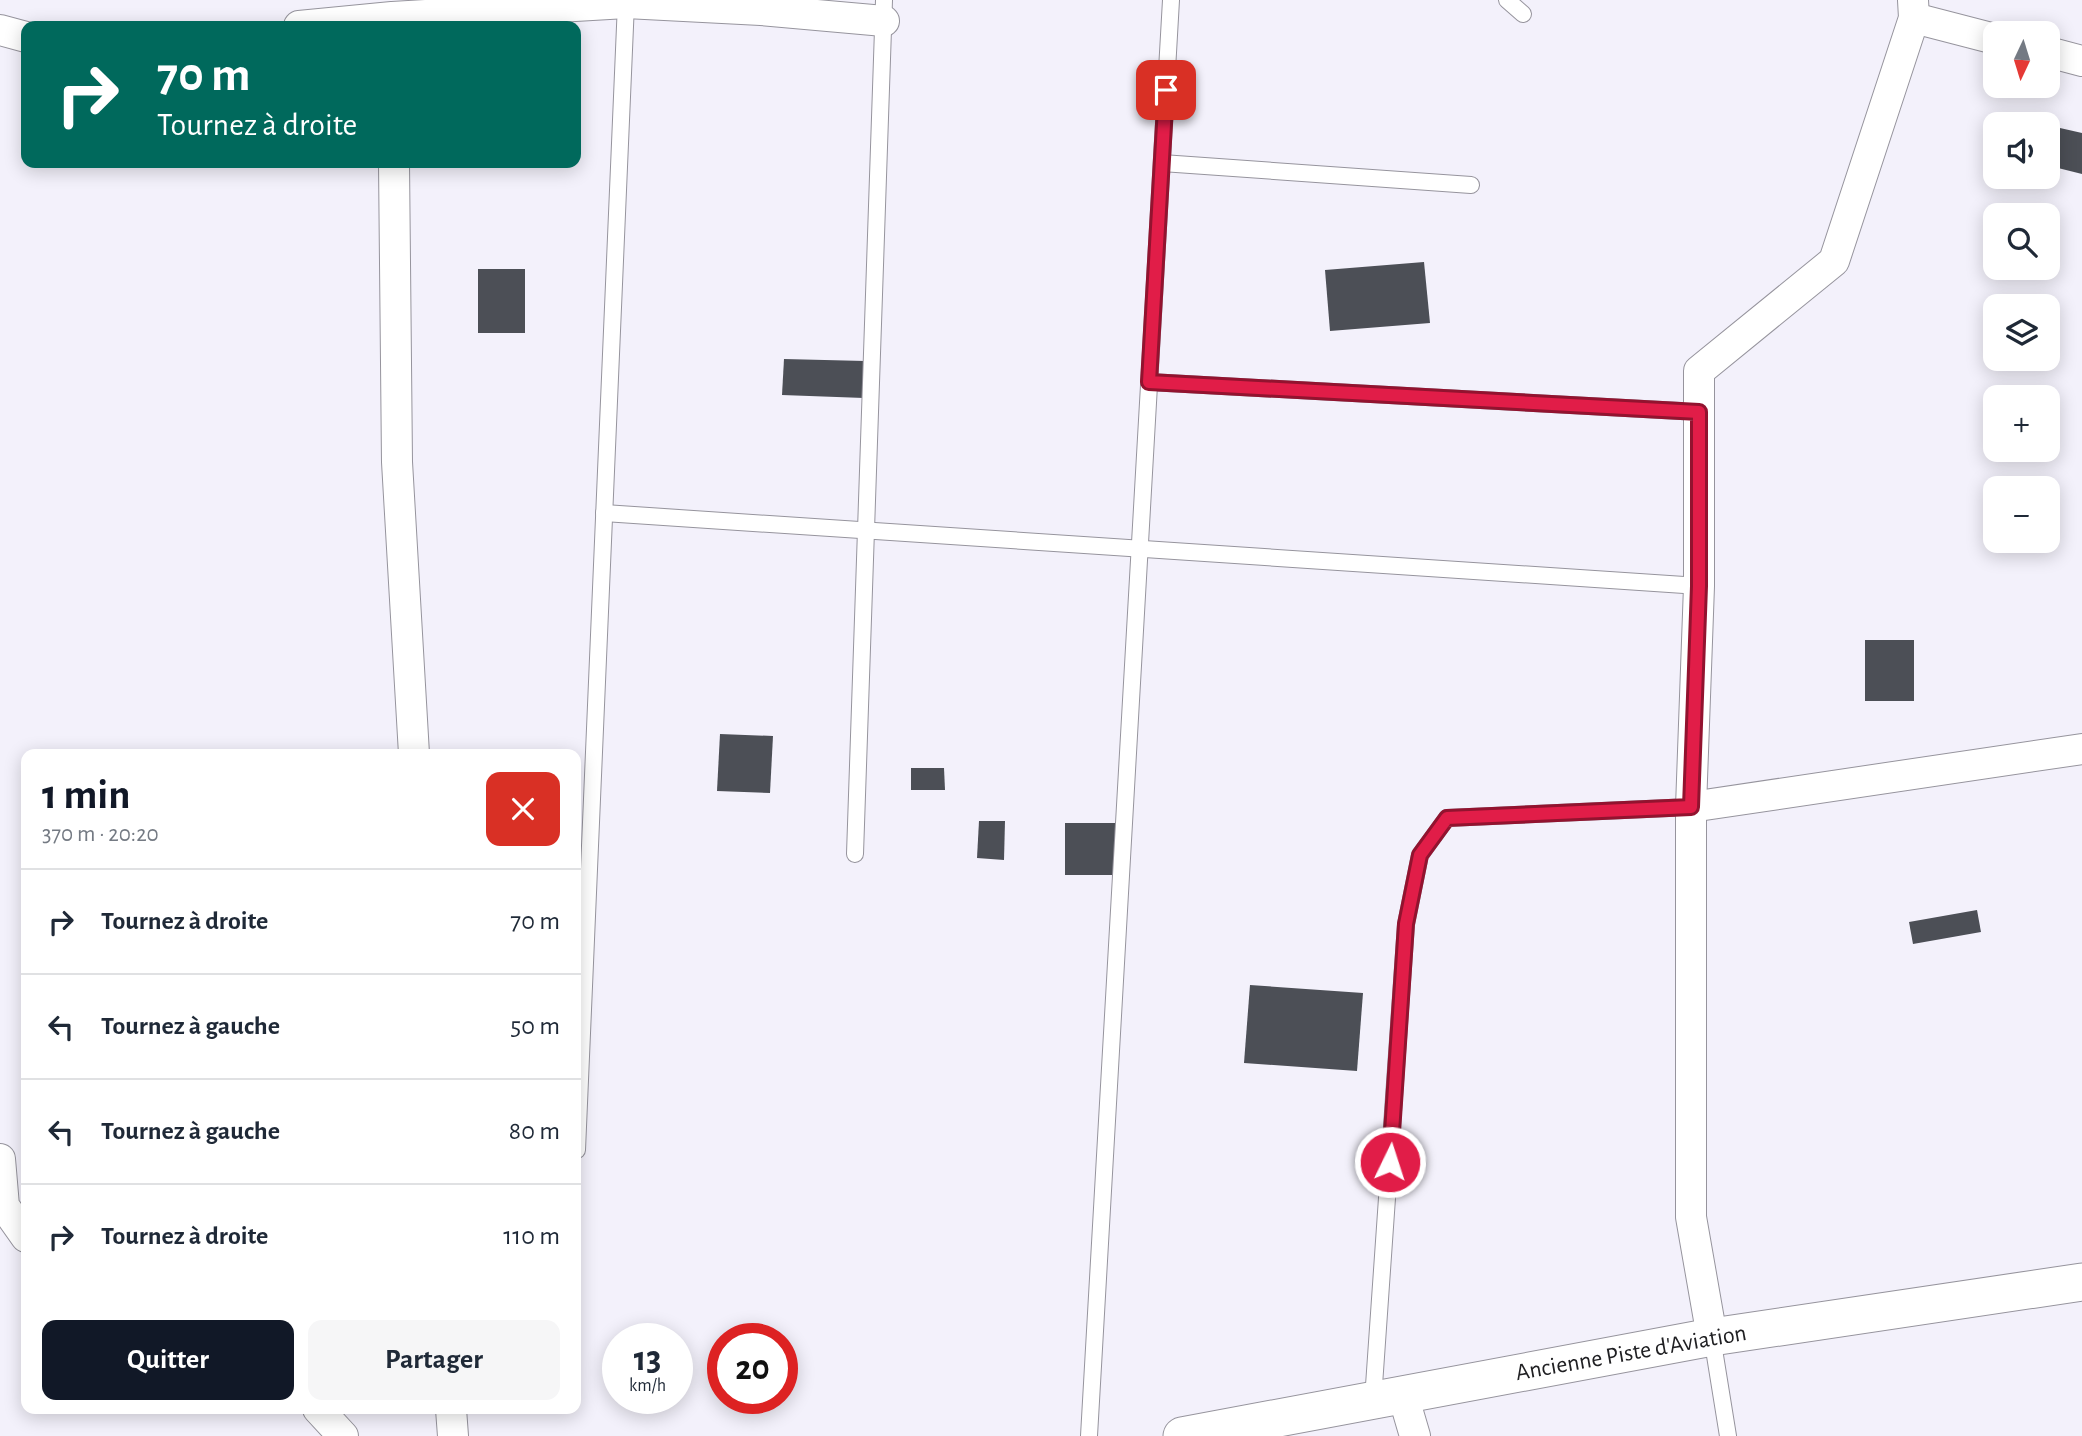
<!DOCTYPE html>
<html lang="fr">
<meta charset="utf-8">
<style>
:root{--surface:#fff;--page:#f6f6f7;--text:#1f2937;--muted:#747a83;--line:#e0e1e3;--accent:#111827}
body{margin:0;font-family:"Alegreya Sans",sans-serif;background:var(--page);color:var(--text);height:100vh;display:flex;flex-direction:column;font-size:26px;white-space:nowrap}
*{box-sizing:border-box;margin:0}
p{font-size:23px;color:var(--muted)}
.icon{flex:none;width:38px;height:38px;fill:none;stroke:currentColor;stroke-width:2;stroke-linecap:round;stroke-linejoin:round}
.map{position:relative;flex:1;overflow:hidden}
.side{position:absolute;left:21px;top:749px;width:560px;height:665px;display:flex;flex-direction:column;background:var(--surface);border-radius:14px;box-shadow:0 4px 18px #0003}
.side>*{flex:none}
.top-card{position:absolute;left:21px;top:21px;width:560px;height:147px;border-radius:14px;box-shadow:0 4px 18px #0003;background:#00695c;color:#fff;overflow:hidden}
.needle{width:46px;rotate:184deg}
.buttons{position:absolute;left:1983px;top:21px;display:grid;gap:14px}
.buttons a{display:grid;place-items:center;width:77px;height:77px;border-radius:14px;background:var(--surface);box-shadow:0 4px 18px #0003;font-size:35px}
.speed{position:absolute;left:602px;top:1323px;display:flex;gap:14px;font-size:35px;font-weight:700;text-align:center}
.speed>*{display:grid;place-content:center;width:91px;height:91px;border-radius:50%;background:var(--surface);box-shadow:0 4px 18px #0003;line-height:1}
.speed small{font-size:18px;font-weight:400}
.speed .limit{border:10px solid #d22;background:#fff;color:#111}
.pin{position:absolute;display:grid;place-items:center;width:60px;height:60px;color:#fff;margin:-30px;border-radius:14px;box-shadow:0 4px 10px #0006}
.me{position:absolute;width:77px;margin:-38px;rotate:4deg;stroke-linejoin:round;filter:drop-shadow(0 0 5px #0008)}
.turn{display:flex;align-items:center;gap:24px;height:147px;padding:0 21px;font-size:32px}
.turn .icon{width:91px;height:91px;stroke-width:2.5}
.turn b{display:block;font-size:49px;line-height:60px}
.round{display:grid;place-items:center;flex:none;width:74px;height:74px;border-radius:14px;background:var(--page)}
.headline{display:flex;align-items:center;justify-content:space-between;height:119px;padding:0 21px}
h1{font-size:42px;font-weight:700;line-height:52px;color:var(--accent)}
.cta{display:flex;gap:14px;margin-top:auto;padding:14px 21px}
.cta a{flex:1;height:80px;border-radius:14px;background:var(--accent);color:#fff;font-size:28px;font-weight:700;line-height:80px;text-align:center}
.cta a+a{background:var(--page);color:var(--text)}
ul{padding:0;list-style:none}
li{display:flex;align-items:center;gap:21px;height:105px;padding:0 21px;border-top:2px solid var(--line)}
li div{flex:1}
li b{display:block;font-size:26px}
li em{font-style:normal}
.map>svg:first-child{display:block}
.building{fill:#4c4f56}
.lines{fill:none;stroke-linecap:round;stroke-linejoin:round}
.service-casing{stroke:#96949d;stroke-width:18}
.minor-casing{stroke:#96949d;stroke-width:32}
.tertiary-casing{stroke:#96949d;stroke-width:39}
.service{stroke:#fff;stroke-width:16}
.minor{stroke:#fff;stroke-width:30}
.tertiary{stroke:#fff;stroke-width:37}
.route-casing{stroke:#92132f;stroke-width:18}
.route{stroke:#e11d48;stroke-width:12}
.labels{text-anchor:middle;dominant-baseline:central;stroke-width:7;stroke-linejoin:round;paint-order:stroke}
.street-label{font-size:24px;fill:#202023;stroke:#fff}
</style>
<div class="map">
<svg width="2082" height="1436" viewBox="0 0 2082 1436">
<rect width="100%" height="100%" fill="#f3f1fb"/>
<g class="building">
<path d="M2060 128 2082 133V174L2050 166Z"/>
<path d="M1424 262 1430 323 1330 331 1325 270Z"/>
<rect x="478" y="269" width="47" height="64"/>
<path d="M784 359 865 361 864 398 782 395Z"/>
<rect x="1865" y="640" width="49" height="61"/>
<path d="M720 734 773 736 770 793 717 791Z"/>
<path d="M911 768H944L945 790H911Z"/>
<path d="M979 821H1005L1004 860 977 858Z"/>
<rect x="1065" y="823" width="51" height="52"/>
<path d="M1977 910 1981 932 1913 944 1909 922Z"/>
<path d="M1250 985 1363 993 1357 1071 1244 1063Z"/>
</g>
<g class="lines">
<defs>
<g id="service">
<path d="M1507 0 1523 14"/>
<path d="M1162 163 1471 185"/>
<path d="M1149 382 1699 412"/>
<path d="M604 513 1699 586"/>
<path d="M855 854 884 0"/>
<path d="M577 1150 626 3"/>
<path d="M1712 1337 1728 1436"/>
<path d="M1373 1400 1406 924 1420 855 1447 818 1691 807"/>
<path d="M1089 1436 1171 0"/>
</g>
<g id="minor">
<path d="M1914 18 1995 39"/>
<path d="M299 26 392 17 626 3 761 10 884 21"/>
<path d="M0 30 26 37"/>
<path d="M2048 52 2082 61"/>
<path d="M394 163 397 462 414 754"/>
<path d="M1691 807 2082 749"/>
<path d="M0 1159 4 1206 26 1237"/>
<path d="M1712 1337 1691 1217V807L1699 586V371L1834 261 1914 18 1913 0"/>
<path d="M1403 1395 1415 1436"/>
<path d="M318 1409 343 1436"/>
<path d="M451 1409 453 1436"/>
</g>
<path id="tertiary" d="M1182 1436 1712 1337 2082 1282"/>
</defs>
<use href="#service" class="service-casing"/>
<use href="#minor" class="minor-casing"/>
<use href="#tertiary" class="tertiary-casing"/>
<use href="#service" class="service"/>
<use href="#minor" class="minor"/>
<use href="#tertiary" class="tertiary"/>
</g>
<g class="lines">
<defs>
<path id="route" d="M1166 90 1149 382 1699 412V586L1691 807 1447 818 1420 855 1406 924 1390 1162"/>
</defs>
<use href="#route" class="route-casing"/>
<use href="#route" class="route"/>
</g>
<g class="labels">
<g class="street-label">
<text transform="translate(1631 1353) rotate(-10)">Ancienne Piste d'Aviation</text>
</g>
</g>
</svg>
<div class="buttons">
<a><svg class="needle" viewBox="-14 -14 28 28"><path d="M0-13l5 13h-10z" fill="#e53935"/><path d="M0 13l5-13h-10z" fill="#747a83"/></svg></a>
<a><svg class="icon" aria-label="sound" viewBox="0 0 24 24"><path d="M4 9h4l5-4v14l-5-4H4zM17 9q2 3 0 6"/></svg></a>
<a><svg class="icon" aria-label="search" viewBox="0 0 24 24"><circle cx="10" cy="10" r="6"/><path d="M15 15l6 6"/></svg></a>
<a><svg class="icon" aria-label="layers" viewBox="0 0 24 24"><path d="M12 4l9 5-9 5-9-5zM3 14l9 5 9-5"/></svg></a>
<a>+</a>
<a>−</a>
</div>
<div class="speed"><div>13<small>km/h</small></div><div class="limit">20</div></div>
<div class="pin" style="left:1166px;top:90px;background:#d93025"><svg class="icon" aria-label="arrive" viewBox="0 0 24 24"><path d="M6 21V4h12l-3 4 3 4H6"/></svg></div>
<svg class="me" style="left:1390px;top:1162px" viewBox="-20 -20 40 40"><circle r="17" fill="#e11d48" stroke="#fff" stroke-width="3"/><path d="M0-11L8 9 0 5-8 9z" fill="#fff"/></svg>
<div class="top-card">
<div class="turn"><svg class="icon" aria-label="right" viewBox="0 0 24 24"><path d="M7 20v-9h11M14 6l5 5-5 5"/></svg><div><b>70 m</b>Tournez à droite</div></div>
</div>
<section class="side">
<div class="headline"><div><h1>1 min</h1><p>370 m · 20:20</p></div><a class="round" style="background:#d93025;color:#fff"><svg class="icon" aria-label="close" viewBox="0 0 24 24"><path d="M6 6l12 12M18 6L6 18"/></svg></a></div>
<ul>
<li><svg class="icon" aria-label="right" viewBox="0 0 24 24"><path d="M7 20v-9h11M14 6l5 5-5 5"/></svg><div><b>Tournez à droite</b></div><em>70 m</em></li>
<li><svg class="icon" aria-label="left" viewBox="0 0 24 24"><path d="M17 20v-9H6M10 6l-5 5 5 5"/></svg><div><b>Tournez à gauche</b></div><em>50 m</em></li>
<li><svg class="icon" aria-label="left" viewBox="0 0 24 24"><path d="M17 20v-9H6M10 6l-5 5 5 5"/></svg><div><b>Tournez à gauche</b></div><em>80 m</em></li>
<li><svg class="icon" aria-label="right" viewBox="0 0 24 24"><path d="M7 20v-9h11M14 6l5 5-5 5"/></svg><div><b>Tournez à droite</b></div><em>110 m</em></li>
</ul>
<div class="cta"><a>Quitter</a><a>Partager</a></div>
</section>
</div>
